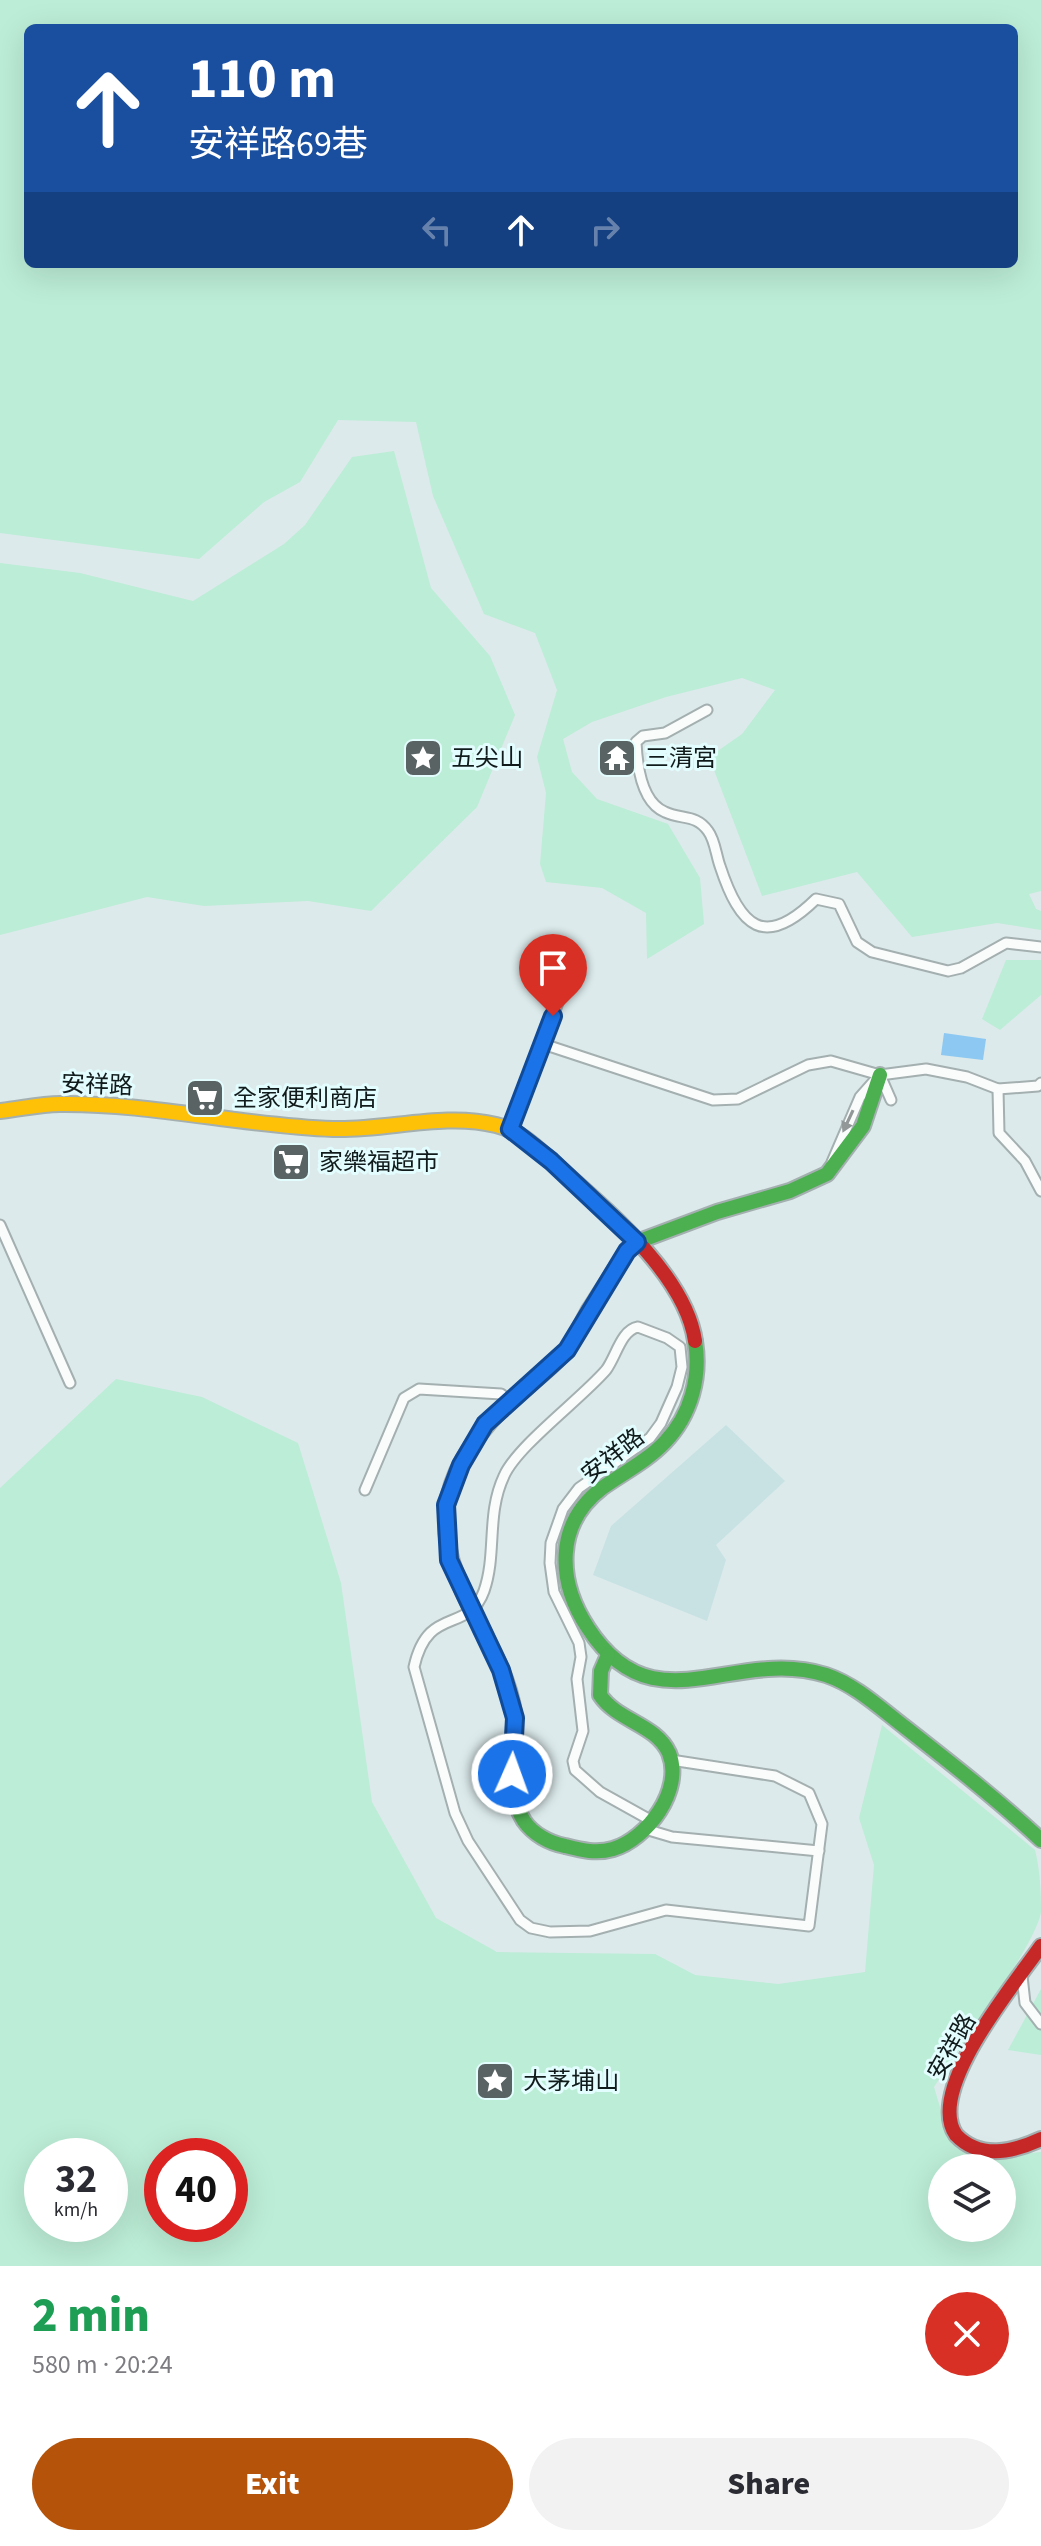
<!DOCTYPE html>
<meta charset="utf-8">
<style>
:root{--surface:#fff;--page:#f2f2f3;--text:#2b2b33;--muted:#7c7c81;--accent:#b45309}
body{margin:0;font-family:"Source Sans 3","Noto Sans TC",sans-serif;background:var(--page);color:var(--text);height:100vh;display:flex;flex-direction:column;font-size:30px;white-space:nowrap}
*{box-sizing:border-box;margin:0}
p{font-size:26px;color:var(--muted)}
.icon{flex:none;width:44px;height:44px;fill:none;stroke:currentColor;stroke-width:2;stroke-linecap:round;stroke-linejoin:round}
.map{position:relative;height:2266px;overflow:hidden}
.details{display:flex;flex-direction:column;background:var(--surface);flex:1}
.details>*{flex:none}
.top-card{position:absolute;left:24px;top:24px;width:994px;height:244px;border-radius:12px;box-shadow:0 8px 32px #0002;background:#1a4fa0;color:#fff;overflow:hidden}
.tools{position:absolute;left:928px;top:2154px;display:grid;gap:16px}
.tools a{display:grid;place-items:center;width:88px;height:88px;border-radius:50%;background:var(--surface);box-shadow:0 8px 32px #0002;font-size:40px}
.speed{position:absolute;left:24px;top:2138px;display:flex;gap:16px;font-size:40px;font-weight:700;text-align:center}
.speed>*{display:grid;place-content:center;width:104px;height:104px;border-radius:50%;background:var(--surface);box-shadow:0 8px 32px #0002;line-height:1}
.speed small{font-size:20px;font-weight:400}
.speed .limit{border:12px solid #d22;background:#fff;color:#111}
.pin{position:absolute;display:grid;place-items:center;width:68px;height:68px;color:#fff;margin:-82px -34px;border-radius:50% 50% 50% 0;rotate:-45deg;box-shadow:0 0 8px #0007}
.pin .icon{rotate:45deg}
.me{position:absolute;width:88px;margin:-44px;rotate:2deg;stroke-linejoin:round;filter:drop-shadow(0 0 6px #0008)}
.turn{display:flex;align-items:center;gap:28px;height:168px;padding:0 32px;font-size:36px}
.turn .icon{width:104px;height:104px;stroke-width:2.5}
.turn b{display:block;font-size:56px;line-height:68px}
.lanes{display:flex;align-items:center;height:76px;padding:0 32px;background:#0003;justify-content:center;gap:40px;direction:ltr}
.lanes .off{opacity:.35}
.round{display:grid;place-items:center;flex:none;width:84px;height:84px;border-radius:42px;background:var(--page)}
.overview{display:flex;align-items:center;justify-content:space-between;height:136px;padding:0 32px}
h1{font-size:48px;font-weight:800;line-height:60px;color:#1e9e55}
.action{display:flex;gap:16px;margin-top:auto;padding:16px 32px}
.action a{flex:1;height:92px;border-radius:48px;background:var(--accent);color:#fff;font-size:32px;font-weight:800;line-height:92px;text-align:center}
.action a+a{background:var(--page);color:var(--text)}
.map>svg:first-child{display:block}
.built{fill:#c8e2e4}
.green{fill:#bcedd6;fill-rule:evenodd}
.water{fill:#8cc8f1}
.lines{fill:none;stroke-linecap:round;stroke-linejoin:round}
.street-casing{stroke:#a4afb0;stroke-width:13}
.fast-casing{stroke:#a4afb0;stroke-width:18}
.slow-casing{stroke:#a4afb0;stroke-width:18}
.jam-casing{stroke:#a4afb0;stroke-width:18}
.street{stroke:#fafcfc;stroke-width:9}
.fast{stroke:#4caf50;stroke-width:14}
.slow{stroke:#ffc107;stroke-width:14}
.jam{stroke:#c62828;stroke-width:14}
.oneway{fill:#929797}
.route-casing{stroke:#114b97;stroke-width:20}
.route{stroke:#1a73e8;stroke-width:14}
.labels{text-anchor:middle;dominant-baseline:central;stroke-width:6;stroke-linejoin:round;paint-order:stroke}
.poi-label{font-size:24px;fill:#121b1c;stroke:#e3fdfe;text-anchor:start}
.street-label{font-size:24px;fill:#121b1c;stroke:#e3fdfe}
</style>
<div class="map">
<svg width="1041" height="2266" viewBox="0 0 1041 2266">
<rect width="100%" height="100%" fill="#dceaeb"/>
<path class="built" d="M726 1425 785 1481 716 1545 726 1560 707 1621 593 1575 611 1526Z"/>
<g class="green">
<path d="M0 0H1041V891L1029 894 1036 909 1041 911V930L997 923 912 937 857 872 762 896 709 757 742 734 775 690 742 678 666 697 592 722 563 739 572 772 597 799 668 824 700 878 704 924 647 959 646 913 602 888 546 882 540 864 546 793 537 757 557 690 535 633 484 614 433 496 416 422 338 420 300 482 264 502 199 559 0 533ZM1014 28V264H28V28Z"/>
<path d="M394 451 431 588 490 656 515 715 477 807 371 911 308 901 204 906 147 897 0 935V563L80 573 193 601 284 544 305 525 352 457Z"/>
<path d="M1006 960H1041V995L1000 1030 982 1019Z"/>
<path d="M116 1379 202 1397 298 1443 341 1583 372 1802 436 1918 497 1952 655 1954 695 1975 778 1984 865 1972 874 1865 859 1818 882 1725 1035 1850C1040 1870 1041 1891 1041 1912 1036 1945 956 2053 934 2087L950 2141 980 2158 1041 2152V2266H0V1488ZM42 2156H110V2224H42ZM162 2156H230V2224H162ZM942 2168H1002V2228H942Z"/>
<path d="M1041 1989V2055L1008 2050Z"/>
</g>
<path class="water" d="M944 1033 986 1039 983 1060 941 1055Z"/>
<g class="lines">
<defs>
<g id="street">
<path d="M707 710 665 733 643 736 636 742C637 764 641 802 665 812 682 820 696 814 708 831 715 840 716 855 720 866 740 927 764 950 816 899L839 904 857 942 872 952 948 971 961 968 1006 943 1041 947"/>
<path d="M543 1044 713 1100 738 1099 808 1065 831 1061 880 1075"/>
<path d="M880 1075 926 1069 967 1077 998 1089 1038 1086 1041 1083"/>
<path d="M880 1075 891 1100"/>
<path d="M998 1089 999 1133 1025 1161 1041 1191"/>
<path d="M510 1129 564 987"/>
<path d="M832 1162 860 1097 875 1080"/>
<path d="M0 1225 70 1383"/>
<path d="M365 1490 404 1398 419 1389 501 1394 510 1401"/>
<path d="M652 1821 600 1792 575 1770 573 1761 583 1731 577 1679 581 1657 579 1643 554 1592 550 1563 551 1543 563 1509 579 1488 650 1438 661 1423 677 1387 682 1367 680 1347 667 1338 638 1327C621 1330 616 1357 606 1370 581 1399 517 1446 504 1476 486 1514 497 1554 484 1591 468 1635 428 1604 414 1667L455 1813 468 1841 520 1920 531 1928 550 1932 590 1931 666 1910 809 1926 822 1824 809 1793 775 1776 671 1760"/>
<path d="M645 1829 672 1837 819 1851"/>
<path d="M1022 1976 1025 2003 1041 2024"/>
</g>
<g id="fast">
<path d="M589 1310 627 1251 637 1242 717 1212 790 1191 827 1174 863 1126 880 1075"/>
<path d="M695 1341C701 1377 691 1415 665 1442 647 1461 623 1473 602 1488 555 1524 557 1581 588 1628 654 1730 733 1646 826 1675 856 1685 881 1709 906 1728 952 1764 998 1800 1041 1840"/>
<path d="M478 1622C493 1650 510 1682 514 1713 519 1747 504 1790 524 1821 533 1834 549 1843 565 1846 581 1850 596 1854 613 1849 647 1839 684 1790 669 1753 656 1724 617 1721 600 1695L601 1671 608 1655"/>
</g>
<g id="slow">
<path d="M0 1111C20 1109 40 1104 60 1104 152 1103 242 1126 333 1129 386 1131 444 1112 496 1125 517 1130 532 1143 547 1157"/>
<path d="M478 1622C431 1535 432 1480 505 1406 523 1388 548 1373 564 1353 575 1340 581 1324 589 1310"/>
</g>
<g id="jam">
<path d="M547 1157C597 1202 685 1271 695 1341"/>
<path d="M1041 1946C1014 1985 925 2090 956 2135 980 2160 1013 2152 1041 2139"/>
</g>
</defs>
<use href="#street" class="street-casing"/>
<use href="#fast" class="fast-casing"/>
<use href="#slow" class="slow-casing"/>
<use href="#jam" class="jam-casing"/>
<use href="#street" class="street"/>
<use href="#fast" class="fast"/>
<use href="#slow" class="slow"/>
<use href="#jam" class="jam"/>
</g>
<defs><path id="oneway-solid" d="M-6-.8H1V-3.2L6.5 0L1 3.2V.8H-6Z" transform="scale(2)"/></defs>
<use class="oneway" href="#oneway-solid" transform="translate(848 1121) rotate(115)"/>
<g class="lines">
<defs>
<path id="route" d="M512 1774 515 1718 501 1670 449 1560 446 1505 461 1465 485 1424 567 1350 627 1251 637 1242 551 1161 510 1129 553 1016"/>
</defs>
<use href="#route" class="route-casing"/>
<use href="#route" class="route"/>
</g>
<defs>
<symbol id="sight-square" viewBox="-11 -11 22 22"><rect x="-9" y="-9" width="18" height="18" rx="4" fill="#596364" stroke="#e3fdfe"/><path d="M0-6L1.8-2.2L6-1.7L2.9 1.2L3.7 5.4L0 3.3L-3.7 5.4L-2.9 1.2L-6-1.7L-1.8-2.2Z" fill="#fff"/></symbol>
<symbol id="temple-square" viewBox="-11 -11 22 22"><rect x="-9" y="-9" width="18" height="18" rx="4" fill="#596364" stroke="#e3fdfe"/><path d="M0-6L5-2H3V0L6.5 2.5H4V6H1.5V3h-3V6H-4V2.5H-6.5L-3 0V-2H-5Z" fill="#fff"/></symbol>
<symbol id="supermarket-square" viewBox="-11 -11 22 22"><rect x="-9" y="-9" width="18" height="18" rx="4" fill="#596364" stroke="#e3fdfe"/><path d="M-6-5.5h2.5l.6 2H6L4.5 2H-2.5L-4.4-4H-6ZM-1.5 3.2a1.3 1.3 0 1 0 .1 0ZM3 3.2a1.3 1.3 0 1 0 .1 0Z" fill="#fff"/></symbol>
</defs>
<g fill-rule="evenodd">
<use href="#sight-square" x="401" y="736" width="44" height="44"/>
<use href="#temple-square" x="595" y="736" width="44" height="44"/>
<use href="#supermarket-square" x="183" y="1076" width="44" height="44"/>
<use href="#supermarket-square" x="269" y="1140" width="44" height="44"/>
<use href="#sight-square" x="473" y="2059" width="44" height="44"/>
</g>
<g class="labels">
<g class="poi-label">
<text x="451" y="758">五尖山</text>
<text x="645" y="758">三清宮</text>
<text x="233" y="1098">全家便利商店</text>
<text x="319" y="1162">家樂福超市</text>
<text x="523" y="2081">大茅埔山</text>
</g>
<g class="street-label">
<text transform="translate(97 1085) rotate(2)">安祥路</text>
<text transform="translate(613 1456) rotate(-38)">安祥路</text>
<text transform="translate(952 2047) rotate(-61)">安祥路</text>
</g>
</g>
</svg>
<div class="tools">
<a><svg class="icon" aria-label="layers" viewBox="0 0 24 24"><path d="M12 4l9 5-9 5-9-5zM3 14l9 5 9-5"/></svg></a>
</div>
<div class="speed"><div>32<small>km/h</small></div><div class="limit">40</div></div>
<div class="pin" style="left:553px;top:1016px;background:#d93025"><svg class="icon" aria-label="arrive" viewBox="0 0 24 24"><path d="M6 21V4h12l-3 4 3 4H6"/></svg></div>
<svg class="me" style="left:512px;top:1774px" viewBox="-20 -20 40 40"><circle r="17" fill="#1a73e8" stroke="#fff" stroke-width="3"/><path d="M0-11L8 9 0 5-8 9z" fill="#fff"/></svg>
<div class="top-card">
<div class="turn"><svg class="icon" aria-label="ahead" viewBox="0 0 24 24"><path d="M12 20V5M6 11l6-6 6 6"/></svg><div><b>110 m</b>安祥路69巷</div></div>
<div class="lanes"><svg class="icon off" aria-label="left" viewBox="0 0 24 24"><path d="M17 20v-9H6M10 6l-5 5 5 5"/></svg><svg class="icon" aria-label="ahead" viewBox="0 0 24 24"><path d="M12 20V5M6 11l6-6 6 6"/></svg><svg class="icon off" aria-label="right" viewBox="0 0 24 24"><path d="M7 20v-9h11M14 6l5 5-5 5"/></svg></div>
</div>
</div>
<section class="details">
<div class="overview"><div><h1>2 min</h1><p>580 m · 20:24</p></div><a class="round" style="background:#d93025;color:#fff"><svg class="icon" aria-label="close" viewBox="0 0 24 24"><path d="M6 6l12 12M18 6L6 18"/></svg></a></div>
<div class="action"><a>Exit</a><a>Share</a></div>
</section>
